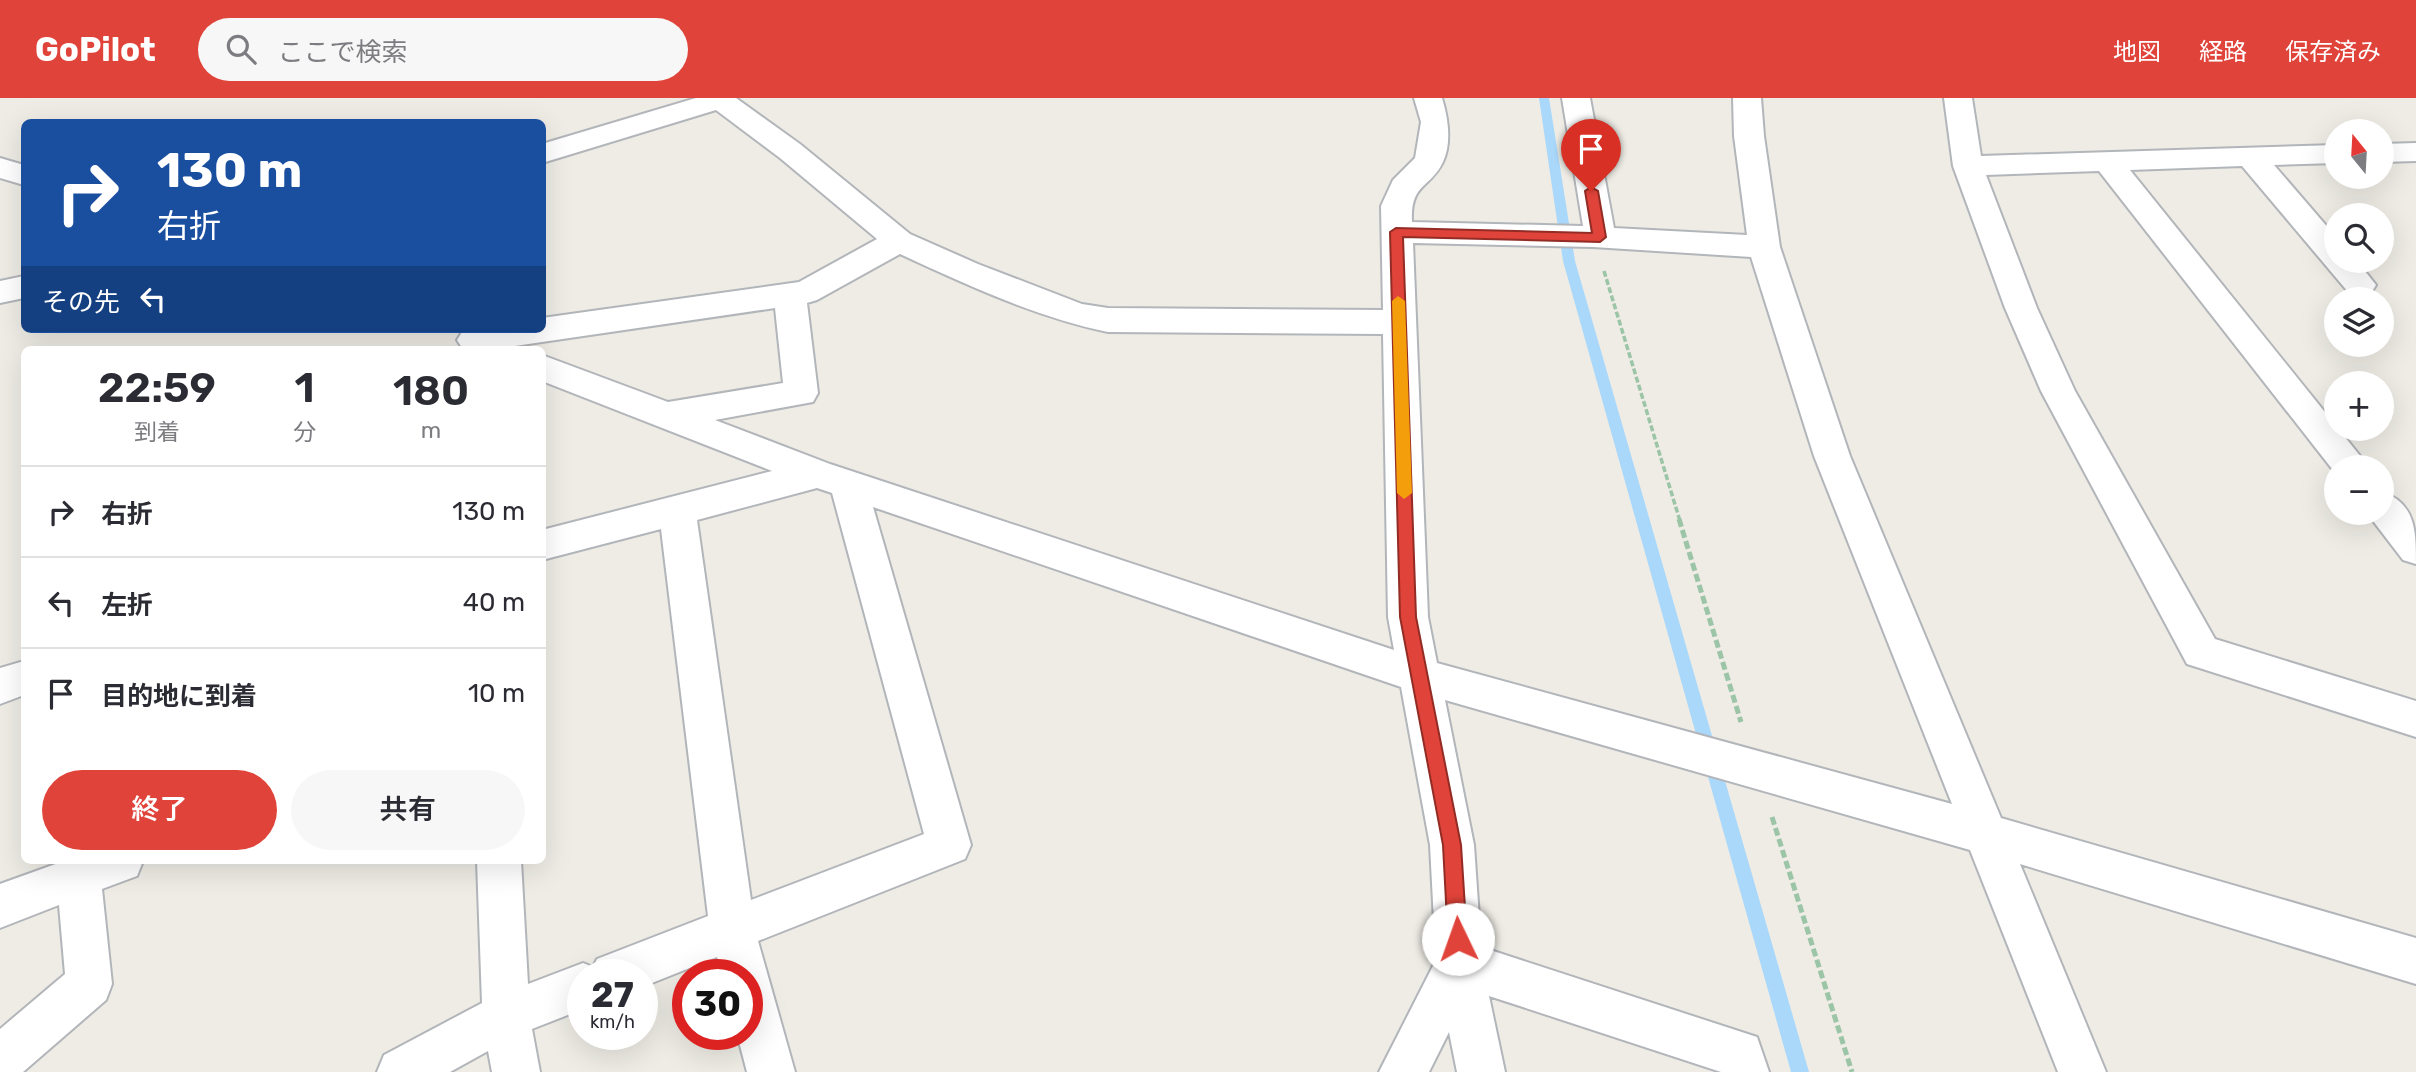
<!DOCTYPE html>
<html lang="ja">
<meta charset="utf-8">
<style>
:root{--surface:#fff;--page:#f7f7f7;--text:#2b2b33;--muted:#7c7c81;--line:#e1e1e2;--accent:#e04339}
body{margin:0;font-family:Rubik,"Noto Sans JP",sans-serif;background:var(--page);color:var(--text);height:100vh;display:flex;flex-direction:column;font-size:26px;white-space:nowrap}
*{box-sizing:border-box;margin:0}
p{font-size:23px;color:var(--muted)}
.icon{flex:none;width:38px;height:38px;fill:none;stroke:currentColor;stroke-width:2;stroke-linecap:round;stroke-linejoin:round}
.map{position:relative;flex:1;overflow:hidden}
.sheet{position:absolute;left:21px;top:248px;width:525px;height:518px;display:flex;flex-direction:column;background:var(--surface);border-radius:10px;box-shadow:0 7px 28px #0002}
.sheet>*{flex:none}
.guide{position:absolute;left:21px;top:21px;width:525px;height:214px;border-radius:10px;box-shadow:0 7px 28px #0002;background:#1a4fa0;color:#fff;overflow:hidden}
.needle{width:46px;rotate:342deg}
.controls{position:absolute;left:2324px;top:21px;display:grid;gap:14px}
.controls a{display:grid;place-items:center;width:70px;height:70px;border-radius:50%;background:var(--surface);box-shadow:0 7px 28px #0002;font-size:35px}
.speed{position:absolute;left:567px;top:861px;display:flex;gap:14px;font-size:35px;font-weight:700;text-align:center}
.speed>*{display:grid;place-content:center;width:91px;height:91px;border-radius:50%;background:var(--surface);box-shadow:0 7px 28px #0002;line-height:1}
.speed small{font-size:18px;font-weight:400}
.speed .limit{border:10px solid #d22;background:#fff;color:#111}
.pin{position:absolute;display:grid;place-items:center;width:60px;height:60px;color:#fff;margin:-72px -30px;border-radius:50% 50% 50% 0;rotate:-45deg;box-shadow:0 0 7px #0007}
.pin .icon{rotate:45deg}
.me{position:absolute;width:77px;margin:-38px;rotate:357deg;stroke-linejoin:round;filter:drop-shadow(0 0 5px #0008)}
.turn{display:flex;align-items:center;gap:24px;height:147px;padding:0 21px;font-size:32px}
.turn .icon{width:91px;height:91px;stroke-width:2.5}
.turn b{display:block;font-size:49px;line-height:60px}
.then{display:flex;align-items:center;height:66px;padding:0 21px;background:#0003;gap:14px;font-size:26px}
.eta{display:flex;justify-content:space-evenly;align-items:center;height:119px;text-align:center}
.eta b{font-size:42px;font-weight:600;line-height:49px}
.primary-button{display:flex;gap:14px;margin-top:auto;padding:14px 21px}
.primary-button a{flex:1;height:80px;border-radius:42px;background:var(--accent);color:#fff;font-size:28px;font-weight:600;line-height:80px;text-align:center}
.primary-button a+a{background:var(--page);color:var(--text)}
ul{padding:0;list-style:none}
li{display:flex;align-items:center;gap:21px;height:91px;padding:0 21px;border-top:2px solid var(--line)}
li div{flex:1}
li b{display:block;font-size:26px}
li em{font-style:normal}
header{display:flex;align-items:center;gap:42px;box-sizing:border-box;height:98px;padding:0 35px;background:var(--accent);color:#fff}
header strong{font-size:33px}
nav{display:flex;gap:38px;margin-inline-start:auto;font-size:24px}
.search{width:490px;height:63px;background:var(--page);display:flex;align-items:center;gap:18px;box-sizing:border-box;padding:0 24px;border-radius:38px;color:var(--muted);font-size:26px}
.map>svg:first-child{display:block}
.lines{fill:none;stroke-linecap:round;stroke-linejoin:round}
.stream{fill:#a9d8fb;fill-rule:evenodd}
.minor-casing{stroke:#b2b5b9;stroke-width:4}
.path-far1{stroke:#9cc5a7;stroke-width:3.5;stroke-dasharray:6 2.5;stroke-linecap:butt}
.path{stroke:#9cc5a7;stroke-width:5;stroke-dasharray:8 3.5;stroke-linecap:butt}
.minor{fill:#fff;fill-rule:evenodd}
.route{fill:#e04339;stroke:#922c25;stroke-width:2}
.slow{fill:#f59e0b}
</style>
<header>
<strong>GoPilot</strong>
<div class="search"><svg class="icon" aria-label="search" viewBox="0 0 24 24"><circle cx="10" cy="10" r="6"/><path d="M15 15l6 6"/></svg>ここで検索</div>
<nav><a>地図</a><a>経路</a><a>保存済み</a></nav>
</header>
<div class="map">
<svg width="2416" height="974" viewBox="0 0 2416 974">
<rect width="100%" height="100%" fill="#eeece5"/>
<g class="lines">
<path class="stream" d="M1539 0H1549L1575 163 1809 974H1791L1563 163Z"/>
<defs>
<g id="minor">
<path d="M696 0H736L800 46 910 136 978 166 1082 206 1108 210 1383 212 1381 108 1393 82 1415 60 1421 24 1414 0H1442C1448 20 1452 44 1443 64 1430 91 1410 85 1412 124L1583 128 1562 0H1590L1614 130 1747 137 1734 38 1733 0H1761L1764 38 1780 149 1850 358 2001 720 2416 840V886L2020 766 2106 974H2058L1970 752 1445 602 1474 747 1481 849 1757 939 1769 974H1721L1489 898 1505 974H1457L1449 934 1429 974H1379L1436 862 1430 747 1401 589 873 409 971 747 965 761 758 843 795 974H747L737 936H747V877H722L717 859 642 889V877H583V911L532 931 540 974H492L488 953 450 974H377L384 957 482 905 477 763H521L528 886 583 865 593 869 597 861 708 818 661 431 542 462V432L772 373 542 283V257L668 304 783 285 775 210 487 252 462 250 457 242 462 234 471 231H542V220L799 184 877 141 780 60 716 12 542 65V46ZM1413 145 1593 149 1751 159 1814 358 1952 706 1437 565 1428 519ZM900 156C967 187 1036 219 1108 234L1383 236 1388 519 1394 552 830 366 715 322 813 304 818 295 807 205 817 202ZM817 390 832 395 924 736 751 802 697 422Z"/>
<path d="M1944 0H1972L1981 58 2336 47V65L2274 67 2336 139V163H2357L2376 187 2371 195 2360 198 2349 195 2242 68 2130 72 2369 369H2336V376L2099 73 1986 77 2037 210 2075 293 2215 541 2416 603V639L2187 566 2041 293 2005 210 1953 68Z"/>
<path d="M2416 45V63L2382 64V46Z"/>
<path d="M0 60 24 67V87L0 80Z"/>
<path d="M24 178V200L0 205V183Z"/>
<path d="M2382 394C2416 405 2416 434 2416 466L2403 462 2367 415H2382Z"/>
<path d="M24 563V597L0 606V570Z"/>
<path d="M64 763H143L137 778 102 791 112 886 106 902 23 974H0V931L65 876 59 807 0 830V786Z"/>
</g>
</defs>
<use href="#minor" class="minor-casing"/>
<path class="path-far1" d="M1604 173 1680 423"/>
<g class="path">
<path d="M1679 421 1741 624"/>
<path d="M1772 719 1852 974"/>
</g>
<use href="#minor" class="minor"/>
</g>
<path class="route" d="M1591 89 1598 93 1606 139 1600 144 1403 139 1416 519 1461 747 1467 841 1464 848 1458 851 1451 848 1448 841 1443 747 1400 519 1390 134 1396 130 1592 135 1585 93Z"/>
<path class="slow" d="M1398 198 1405 203 1412 395 1404 401 1397 395 1392 203Z"/>
</svg>
<div class="controls">
<a><svg class="needle" viewBox="-14 -14 28 28"><path d="M0-13l5 13h-10z" fill="#e53935"/><path d="M0 13l5-13h-10z" fill="#7c7c81"/></svg></a>
<a><svg class="icon" aria-label="search" viewBox="0 0 24 24"><circle cx="10" cy="10" r="6"/><path d="M15 15l6 6"/></svg></a>
<a><svg class="icon" aria-label="layers" viewBox="0 0 24 24"><path d="M12 4l9 5-9 5-9-5zM3 14l9 5 9-5"/></svg></a>
<a>+</a>
<a>−</a>
</div>
<div class="speed"><div>27<small>km/h</small></div><div class="limit">30</div></div>
<div class="pin" style="left:1591px;top:93px;background:#d93025"><svg class="icon" aria-label="arrive" viewBox="0 0 24 24"><path d="M6 21V4h12l-3 4 3 4H6"/></svg></div>
<svg class="me" style="left:1458px;top:841px" viewBox="-20 -20 40 40"><circle r="19" fill="#fff"/><path d="M0-13L10 11 0 6-10 11z" fill="#e04339"/></svg>
<div class="guide">
<div class="turn"><svg class="icon" aria-label="right" viewBox="0 0 24 24"><path d="M7 20v-9h11M14 6l5 5-5 5"/></svg><div><b>130 m</b>右折</div></div>
<div class="then">その先<svg class="icon" aria-label="left" viewBox="0 0 24 24"><path d="M17 20v-9H6M10 6l-5 5 5 5"/></svg></div>
</div>
<section class="sheet">
<div class="eta">
<div><b>22:59</b><p>到着</p></div>
<div><b>1</b><p>分</p></div>
<div><b>180</b><p>m</p></div>
</div>
<ul>
<li><svg class="icon" aria-label="right" viewBox="0 0 24 24"><path d="M7 20v-9h11M14 6l5 5-5 5"/></svg><div><b>右折</b></div><em>130 m</em></li>
<li><svg class="icon" aria-label="left" viewBox="0 0 24 24"><path d="M17 20v-9H6M10 6l-5 5 5 5"/></svg><div><b>左折</b></div><em>40 m</em></li>
<li><svg class="icon" aria-label="arrive" viewBox="0 0 24 24"><path d="M6 21V4h12l-3 4 3 4H6"/></svg><div><b>目的地に到着</b></div><em>10 m</em></li>
</ul>
<div class="primary-button"><a>終了</a><a>共有</a></div>
</section>
</div>
